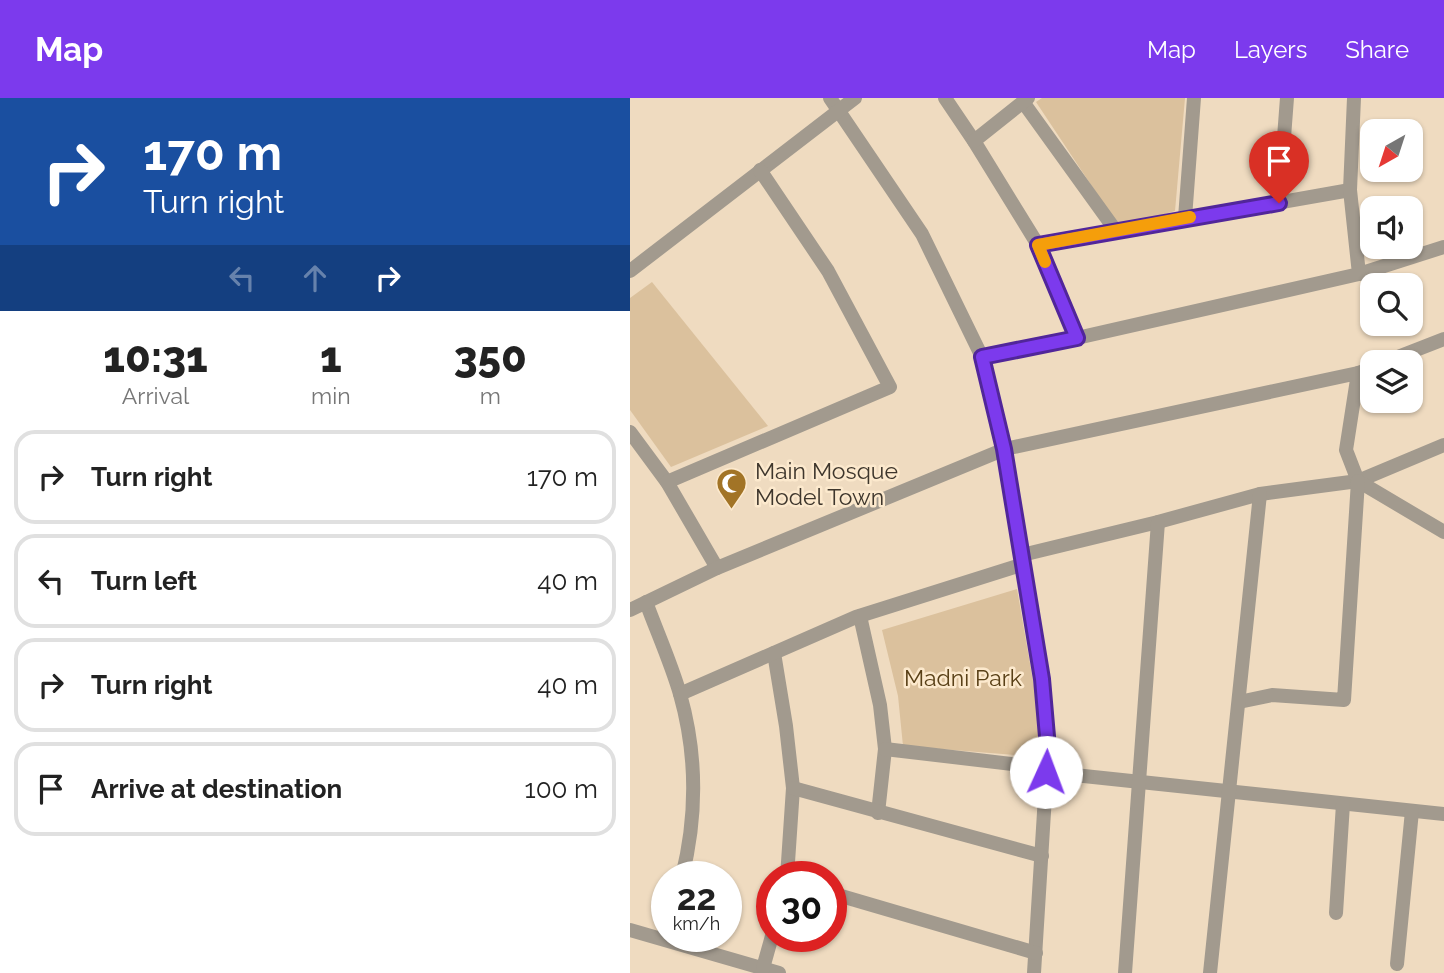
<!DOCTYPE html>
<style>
:root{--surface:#fff;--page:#f6f6f6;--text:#222;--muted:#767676;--line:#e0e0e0;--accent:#7c3aed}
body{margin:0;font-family:Raleway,sans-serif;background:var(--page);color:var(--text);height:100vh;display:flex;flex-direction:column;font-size:26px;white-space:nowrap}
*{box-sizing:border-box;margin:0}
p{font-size:23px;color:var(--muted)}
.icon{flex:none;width:38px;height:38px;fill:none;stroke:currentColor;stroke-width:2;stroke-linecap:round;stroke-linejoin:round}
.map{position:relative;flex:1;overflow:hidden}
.side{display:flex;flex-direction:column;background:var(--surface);width:630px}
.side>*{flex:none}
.banner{background:#1a4fa0;color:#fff;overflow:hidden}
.needle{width:46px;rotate:219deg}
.controls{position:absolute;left:730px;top:21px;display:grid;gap:14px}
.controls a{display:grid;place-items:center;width:63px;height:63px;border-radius:14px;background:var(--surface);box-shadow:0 2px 5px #0004;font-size:35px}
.speed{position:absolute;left:21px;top:763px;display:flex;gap:14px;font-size:35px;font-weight:700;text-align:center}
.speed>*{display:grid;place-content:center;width:91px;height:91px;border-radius:50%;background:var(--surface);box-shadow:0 2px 5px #0004;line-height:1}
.speed small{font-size:18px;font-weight:400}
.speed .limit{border:10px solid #d22;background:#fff;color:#111}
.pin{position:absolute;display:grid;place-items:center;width:60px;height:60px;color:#fff;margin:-72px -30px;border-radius:50% 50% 50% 0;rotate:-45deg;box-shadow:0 0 7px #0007}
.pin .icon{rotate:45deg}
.me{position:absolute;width:77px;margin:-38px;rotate:2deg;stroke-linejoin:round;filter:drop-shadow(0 0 5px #0008)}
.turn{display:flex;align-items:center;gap:24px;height:147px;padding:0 28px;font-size:32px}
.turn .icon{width:91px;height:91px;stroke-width:2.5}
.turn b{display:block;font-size:49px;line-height:60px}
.lanes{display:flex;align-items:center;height:66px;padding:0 28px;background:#0003;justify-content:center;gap:35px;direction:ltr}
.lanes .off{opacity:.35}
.eta{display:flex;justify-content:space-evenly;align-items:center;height:119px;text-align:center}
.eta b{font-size:42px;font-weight:800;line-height:49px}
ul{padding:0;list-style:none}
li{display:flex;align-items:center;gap:21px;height:94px;margin:0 14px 10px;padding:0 14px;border:4px solid var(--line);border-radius:21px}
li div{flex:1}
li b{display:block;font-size:26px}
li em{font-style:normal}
header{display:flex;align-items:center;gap:42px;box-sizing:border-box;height:98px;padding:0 35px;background:var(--accent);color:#fff}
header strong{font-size:33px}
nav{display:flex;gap:38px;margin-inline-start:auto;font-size:24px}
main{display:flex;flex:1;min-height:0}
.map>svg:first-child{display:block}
.green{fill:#dbc19d}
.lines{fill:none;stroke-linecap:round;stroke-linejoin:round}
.minor{stroke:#a29a8e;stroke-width:14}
.route-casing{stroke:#51269a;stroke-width:18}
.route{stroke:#7c3aed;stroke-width:12}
.slow{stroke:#f59e0b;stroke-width:12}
.labels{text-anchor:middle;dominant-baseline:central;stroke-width:5;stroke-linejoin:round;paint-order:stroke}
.poi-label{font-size:23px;fill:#3e362c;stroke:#fce9cd;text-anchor:start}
.park-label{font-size:23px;fill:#594017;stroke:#fce9cd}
</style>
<header>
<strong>Map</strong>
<nav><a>Map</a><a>Layers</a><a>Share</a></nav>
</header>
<main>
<section class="side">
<div class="banner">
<div class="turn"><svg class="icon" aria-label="right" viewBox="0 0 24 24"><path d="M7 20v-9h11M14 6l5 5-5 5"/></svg><div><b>170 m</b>Turn right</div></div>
<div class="lanes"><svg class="icon off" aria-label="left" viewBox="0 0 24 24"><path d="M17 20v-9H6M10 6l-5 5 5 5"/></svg><svg class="icon off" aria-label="ahead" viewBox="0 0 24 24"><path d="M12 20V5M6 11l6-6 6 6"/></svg><svg class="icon" aria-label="right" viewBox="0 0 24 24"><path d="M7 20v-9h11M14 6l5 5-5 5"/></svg></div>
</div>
<div class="eta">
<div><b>10:31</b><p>Arrival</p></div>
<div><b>1</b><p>min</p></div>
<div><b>350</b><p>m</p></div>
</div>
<ul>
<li><svg class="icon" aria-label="right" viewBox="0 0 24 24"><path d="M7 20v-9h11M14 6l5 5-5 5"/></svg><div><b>Turn right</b></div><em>170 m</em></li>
<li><svg class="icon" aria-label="left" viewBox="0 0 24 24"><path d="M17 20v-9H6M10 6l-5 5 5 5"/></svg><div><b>Turn left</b></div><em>40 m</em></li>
<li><svg class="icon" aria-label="right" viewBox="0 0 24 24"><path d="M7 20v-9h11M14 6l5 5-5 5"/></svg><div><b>Turn right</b></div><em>40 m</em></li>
<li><svg class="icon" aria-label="arrive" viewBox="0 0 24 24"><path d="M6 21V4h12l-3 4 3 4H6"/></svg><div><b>Arrive at destination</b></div><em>100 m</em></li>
</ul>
</section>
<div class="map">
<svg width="814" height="875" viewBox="0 0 814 875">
<rect width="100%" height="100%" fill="#efdbc0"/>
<g class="green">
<path d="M412 0H555L545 113 489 129 406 4Z"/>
<path d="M22 184 138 328 41 369 0 312V200Z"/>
<path d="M387 491 410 623 411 659 273 648 268 598 252 532Z"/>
</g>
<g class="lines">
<g class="minor">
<path d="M200 0 292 136 352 259 375 351 412 581 418 650 404 875"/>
<path d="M315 0 344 43 408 147 447 240"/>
<path d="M393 4 486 133"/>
<path d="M344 43 398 0"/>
<path d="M649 105 657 0"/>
<path d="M555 120 564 0"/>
<path d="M408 147 720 92"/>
<path d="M0 173 225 0"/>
<path d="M729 176 814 149"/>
<path d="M352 259 447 240 729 176 720 92 724 0"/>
<path d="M755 264 814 241"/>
<path d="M728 275 742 270"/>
<path d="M0 334 37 384 87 470"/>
<path d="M37 384 260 289 198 173 130 72"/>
<path d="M392 457 528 424 630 396 728 383 814 347"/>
<path d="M16 504C27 534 41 565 50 596 67 656 67 719 52 779"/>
<path d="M0 512 87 470 375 351 728 275 716 352 728 383 814 434"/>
<path d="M230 518 250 607 255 651 248 715"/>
<path d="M144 555 156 628 163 690 157 779"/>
<path d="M50 596 226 519 394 466"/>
<path d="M609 604 642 597 714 602 728 383"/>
<path d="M255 651 416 670"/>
<path d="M416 674 814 716"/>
<path d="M163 690 412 758"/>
<path d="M201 795 406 855"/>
<path d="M706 815 713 706"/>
<path d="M0 832 149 875"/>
<path d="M767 866 782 713"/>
<path d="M133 870 142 838"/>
<path d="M495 875 528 424"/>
<path d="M580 875 630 396"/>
</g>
</g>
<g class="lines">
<defs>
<path id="route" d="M416 674 418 650 412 581 374 351 352 259 447 240 408 147 649 105"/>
</defs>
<use href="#route" class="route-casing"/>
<use href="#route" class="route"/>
<path class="slow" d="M415 164 408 147 560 119"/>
</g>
<defs>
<symbol id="mosque-pin" viewBox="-11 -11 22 30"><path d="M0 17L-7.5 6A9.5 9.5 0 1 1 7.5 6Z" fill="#a27426" stroke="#fce9cd"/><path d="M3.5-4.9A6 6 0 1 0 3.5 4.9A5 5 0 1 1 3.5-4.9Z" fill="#fff"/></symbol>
</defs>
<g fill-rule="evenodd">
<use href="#mosque-pin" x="84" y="368" width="35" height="47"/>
</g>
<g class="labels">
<g class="poi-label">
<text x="125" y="372">Main Mosque<tspan x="125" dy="26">Model Town</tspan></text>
</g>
<g class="park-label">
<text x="333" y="579">Madni Park</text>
</g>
</g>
</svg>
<div class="controls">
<a><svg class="needle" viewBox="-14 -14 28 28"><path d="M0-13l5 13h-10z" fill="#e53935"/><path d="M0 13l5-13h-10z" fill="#767676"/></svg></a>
<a><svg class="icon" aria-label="sound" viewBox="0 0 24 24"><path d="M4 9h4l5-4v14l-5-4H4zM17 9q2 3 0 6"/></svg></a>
<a><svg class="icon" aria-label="search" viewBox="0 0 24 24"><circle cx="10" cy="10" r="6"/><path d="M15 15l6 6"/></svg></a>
<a><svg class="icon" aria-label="layers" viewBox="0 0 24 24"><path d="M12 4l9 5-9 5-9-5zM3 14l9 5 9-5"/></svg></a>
</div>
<div class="speed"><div>22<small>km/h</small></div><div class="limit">30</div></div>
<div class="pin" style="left:649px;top:105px;background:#d93025"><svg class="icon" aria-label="arrive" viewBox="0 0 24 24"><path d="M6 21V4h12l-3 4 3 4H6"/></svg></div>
<svg class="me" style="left:416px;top:674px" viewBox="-20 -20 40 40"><circle r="19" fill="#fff"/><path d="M0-13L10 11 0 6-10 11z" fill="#7c3aed"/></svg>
</div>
</main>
